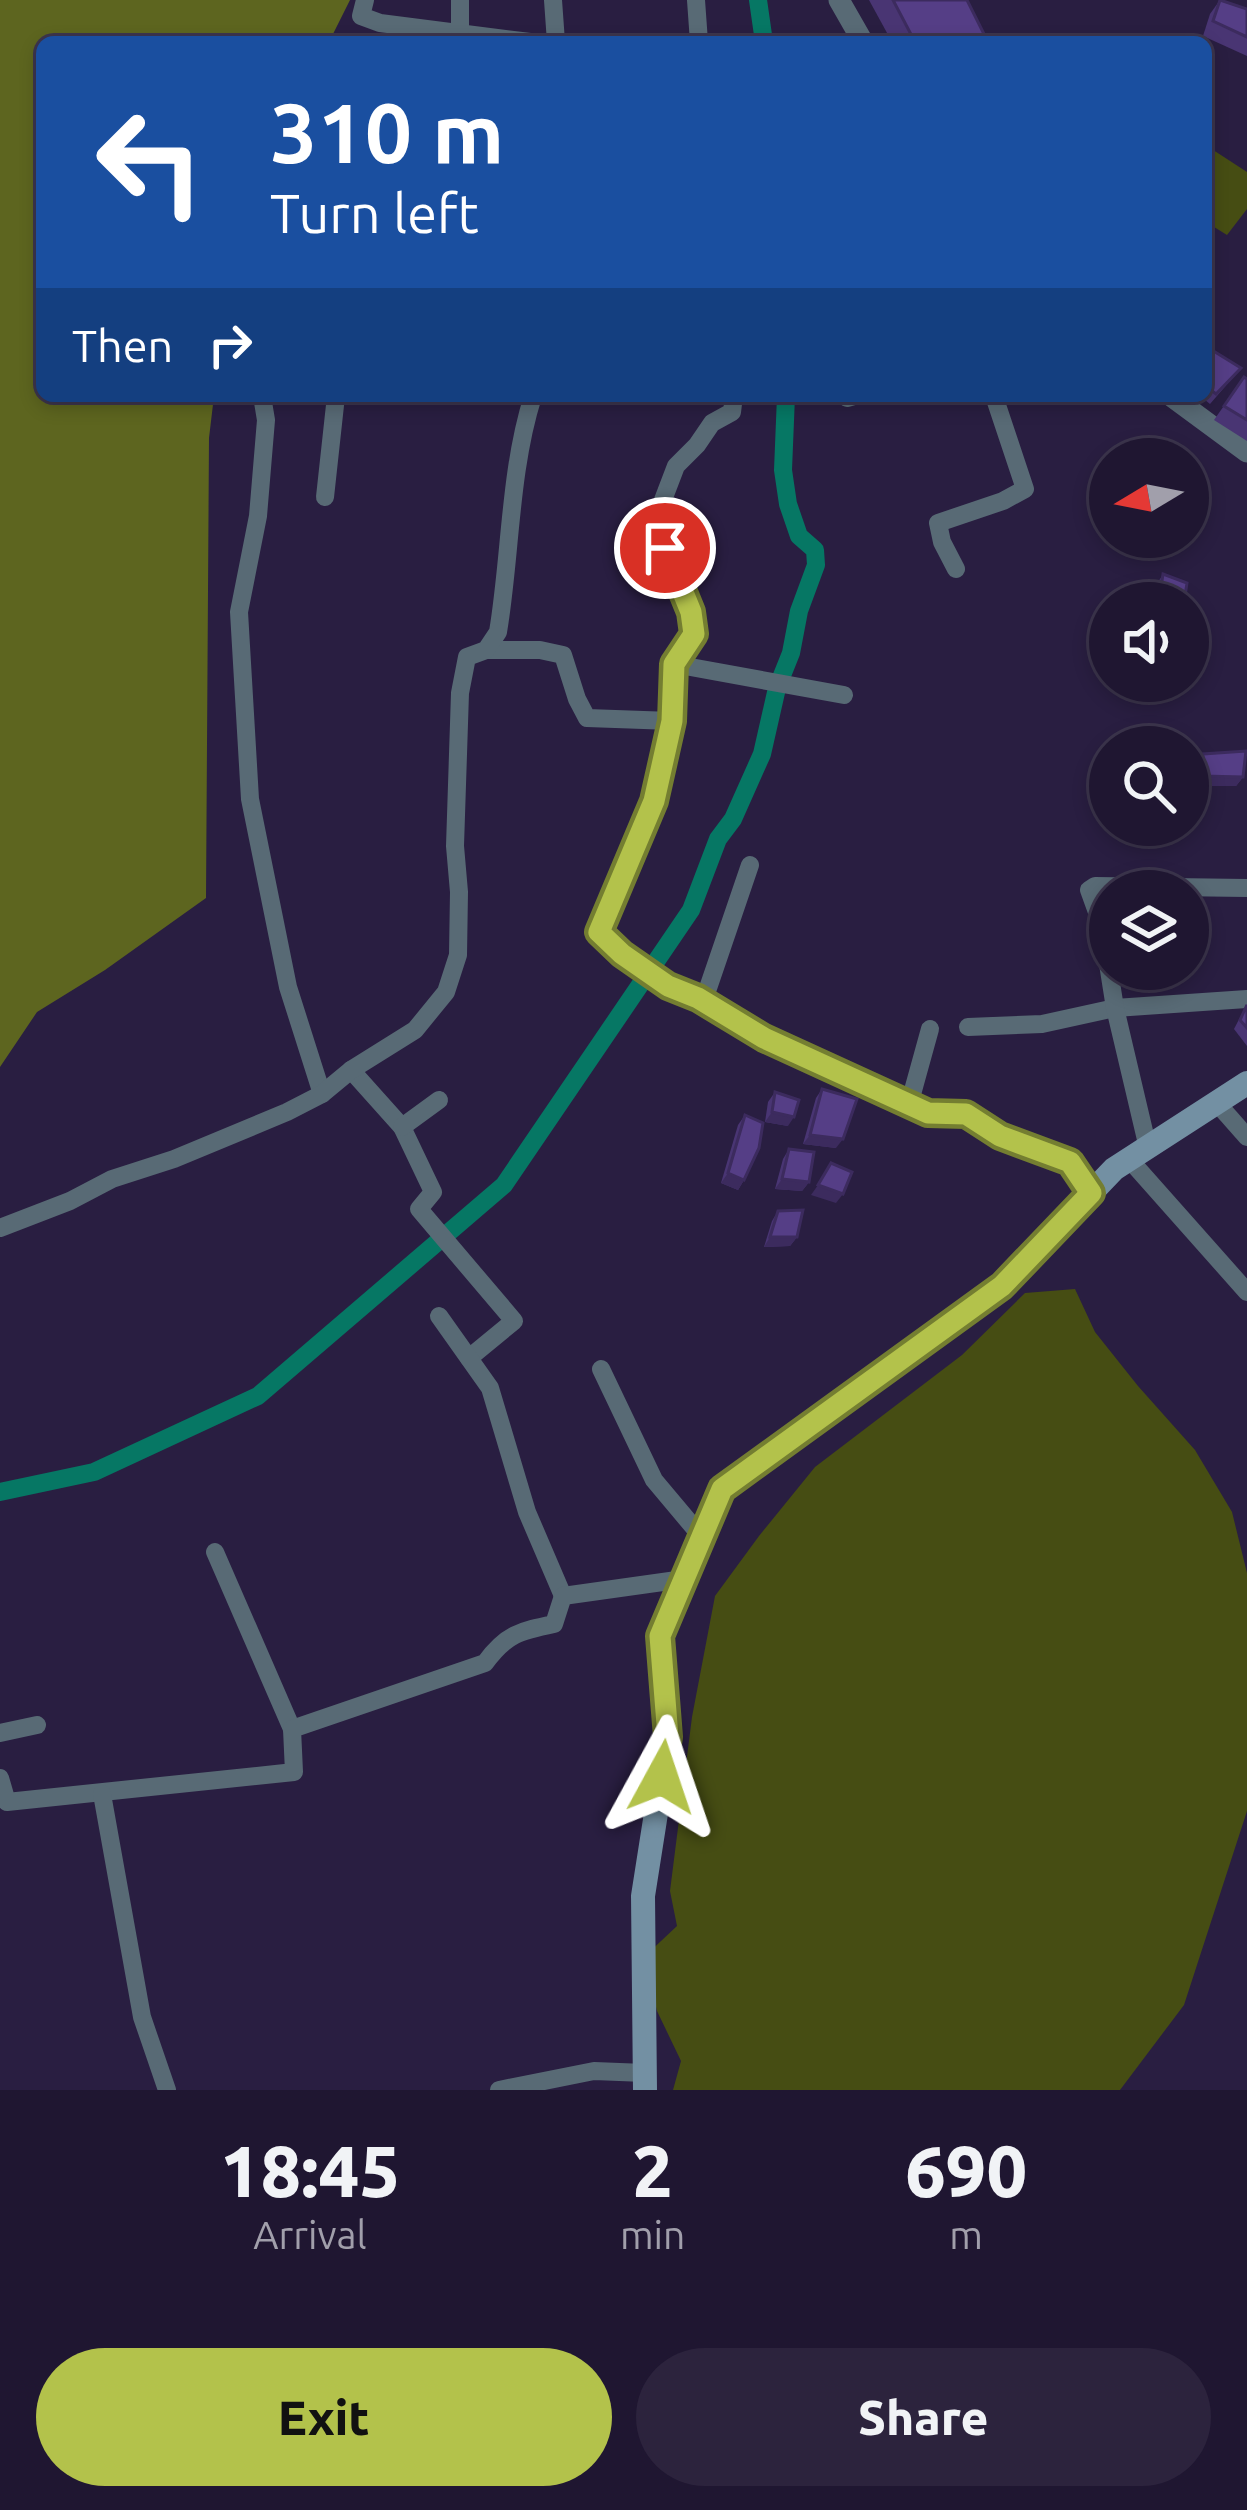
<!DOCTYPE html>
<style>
:root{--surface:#1f1631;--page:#2c233d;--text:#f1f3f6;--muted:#a19fab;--line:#3c354d;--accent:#b3c24b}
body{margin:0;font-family:Ubuntu,sans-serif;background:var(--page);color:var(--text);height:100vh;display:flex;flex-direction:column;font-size:45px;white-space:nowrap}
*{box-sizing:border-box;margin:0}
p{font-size:39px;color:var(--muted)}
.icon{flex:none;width:66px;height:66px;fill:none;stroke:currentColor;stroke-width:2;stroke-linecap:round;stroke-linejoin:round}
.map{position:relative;height:2090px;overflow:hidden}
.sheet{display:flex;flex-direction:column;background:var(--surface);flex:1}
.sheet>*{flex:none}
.guide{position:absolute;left:36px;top:36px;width:1176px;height:366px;border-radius:18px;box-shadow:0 6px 18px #0003,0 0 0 3px var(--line);background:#1a4fa0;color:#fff;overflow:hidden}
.needle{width:78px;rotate:260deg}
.fabs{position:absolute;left:1089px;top:438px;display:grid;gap:24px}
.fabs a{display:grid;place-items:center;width:120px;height:120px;border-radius:50%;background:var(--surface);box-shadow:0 6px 18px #0003,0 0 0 3px var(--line);font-size:60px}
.pin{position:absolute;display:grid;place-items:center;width:102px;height:102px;color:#fff;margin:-51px;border:6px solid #fff;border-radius:50%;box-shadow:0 3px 12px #0007}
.me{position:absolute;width:132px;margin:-66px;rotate:5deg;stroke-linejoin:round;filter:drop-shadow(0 0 9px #0008)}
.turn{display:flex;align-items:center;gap:42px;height:252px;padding:0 36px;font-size:54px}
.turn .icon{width:156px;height:156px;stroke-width:2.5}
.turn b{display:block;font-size:84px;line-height:102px}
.then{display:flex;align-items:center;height:114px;padding:0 36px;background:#0003;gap:24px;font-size:45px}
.eta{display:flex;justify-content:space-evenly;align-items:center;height:204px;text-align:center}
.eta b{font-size:72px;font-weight:800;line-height:84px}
.cta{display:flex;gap:24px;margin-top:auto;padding:24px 36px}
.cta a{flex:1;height:138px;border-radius:72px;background:var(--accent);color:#111;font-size:48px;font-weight:800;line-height:138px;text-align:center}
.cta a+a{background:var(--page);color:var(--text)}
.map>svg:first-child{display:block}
.green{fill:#464d13}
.forest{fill:#5d651f}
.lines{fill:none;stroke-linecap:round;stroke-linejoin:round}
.canal{stroke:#067764;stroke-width:18}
.minor{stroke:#586a75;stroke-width:18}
.tertiary{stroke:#586a75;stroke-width:21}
.secondary{stroke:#7390a3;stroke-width:24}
.wall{fill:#493573}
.shaded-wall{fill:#3c2b5e}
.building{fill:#553e86;stroke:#3c2b5e;stroke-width:3}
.route-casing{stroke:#747e31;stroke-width:30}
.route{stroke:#b3c24b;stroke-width:21}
</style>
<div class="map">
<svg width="1247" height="2090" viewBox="0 0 1247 2090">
<rect width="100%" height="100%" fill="#291e41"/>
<g class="green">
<path d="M1207 146 1247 172V209L1227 235 1206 222Z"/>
<path d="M1075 1289 1095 1332 1138 1386 1195 1450 1232 1512 1247 1573V1811L1184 2005 1120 2090H673L681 2061 657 2011 644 1957 677 1926 670 1891 692 1717 715 1596 759 1536 815 1467 962 1355 1025 1293Z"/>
</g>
<path class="forest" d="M0 0H350L329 42H42V396H214L209 438 206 898 105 970 37 1012 0 1067Z"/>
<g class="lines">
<g class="canal">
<path d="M758 0 764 42"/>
<path d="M0 1492 94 1472 258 1396 504 1185 691 910 718 839 733 819 762 754 777 688 791 653 799 611 816 565 815 550 799 536 788 504 783 470 786 396"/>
</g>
<g class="minor">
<path d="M365 0 361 16 380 23 530 42"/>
<path d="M553 0 556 42"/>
<path d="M696 0 699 42"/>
<path d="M460 32V0"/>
<path d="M262 396 266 420 258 516 239 612 250 799 288 987 322 1094"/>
<path d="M734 396 732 412 712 423 697 445 676 466 655 521 691 612 694 633 674 664 672 721 654 801 599 931C628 961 659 983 698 997L706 994 750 865"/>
<path d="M847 398 854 396"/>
<path d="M325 497 336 396"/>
<path d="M956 569 942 542 938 523 1003 501 1025 489 994 396"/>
<path d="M486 650H540L563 655 577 699 587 718 672 721"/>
<path d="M674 664 844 695"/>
<path d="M698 997 764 1038 909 1105 928 1113 966 1114 1000 1136 1070 1162 1091 1193"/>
<path d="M968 1027 1042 1024 1115 1008 1247 999"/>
<path d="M351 1070 402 1127 433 1192 419 1209 514 1321 469 1358"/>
<path d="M1217 1103 1247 1137"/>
<path d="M909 1105 930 1029"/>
<path d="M402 1127 439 1100"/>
<path d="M1148 1148 1115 1008 1102 926 1089 890 1095 886 1247 888"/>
<path d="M1129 1159 1247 1292"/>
<path d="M0 1228 70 1201 112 1179 174 1159 287 1112 322 1094 351 1070 415 1030 446 992 458 955 459 892 455 846 460 693 467 657 486 650 498 632C511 554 509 472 533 396"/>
<path d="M439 1316 490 1388 527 1512 563 1596"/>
<path d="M601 1369 654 1480 701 1536"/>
<path d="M215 1552 292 1729"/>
<path d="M0 1733 37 1725"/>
<path d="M0 1778 7 1802 294 1772 292 1729 485 1663C506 1634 520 1631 554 1624L563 1596 684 1579"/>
<path d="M102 1794 142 2017 167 2090"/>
<path d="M499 2090 594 2071 645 2073"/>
</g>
<g class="tertiary">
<path d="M839 0 863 42"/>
<path d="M1171 396 1247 452"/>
</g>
<path class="secondary" d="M645 2090 643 1896 668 1737 660 1636 722 1489 1002 1286 1114 1169 1247 1083"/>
</g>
<g class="wall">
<path d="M869 0H967L988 42H892Z"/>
<path d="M1220 0 1247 9V56L1203 36 1210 14Z"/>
<path d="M1206 348 1241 368 1210 404 1200 396H1206Z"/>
<path d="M1244 377 1247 379V441L1214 420Z"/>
<path d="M1163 574 1184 603H1153L1157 584Z"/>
<path d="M1203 754 1243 777 1236 786H1195L1196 763Z"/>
<path d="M1247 1004V1046L1234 1029Z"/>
<path d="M822 1089 836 1148 803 1144 816 1098Z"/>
<path d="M775 1092 788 1126 765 1122 768 1102Z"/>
<path d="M745 1115 744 1180 738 1190 721 1183 738 1125Z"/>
<path d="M789 1149 809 1182 802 1191 775 1189 783 1159Z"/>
<path d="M778 1211 797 1237 790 1246 764 1247 772 1221Z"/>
</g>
<g class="shaded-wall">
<path d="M1202 776 1243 777 1236 786H1195Z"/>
<path d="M772 1112 794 1117 788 1126 765 1122Z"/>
<path d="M810 1135 843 1139 836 1148 803 1144Z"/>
<path d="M728 1173 744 1180 738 1190 721 1183Z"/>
<path d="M782 1179 809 1182 802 1191 775 1189Z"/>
<path d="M818 1185 843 1194 836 1203 811 1195Z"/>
<path d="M770 1237H797L790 1246 764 1247Z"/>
</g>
<g class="building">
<path d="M893 0H967L988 42H915Z"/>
<path d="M1220 0 1247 9V37L1213 21Z"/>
<path d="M1207 347 1241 368 1216 394 1206 386Z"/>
<path d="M1244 377 1247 379V420L1224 406Z"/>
<path d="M1163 574 1187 583 1184 603 1159 601Z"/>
<path d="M1246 751 1243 777 1202 776 1203 754Z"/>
<path d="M1247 1005V1028L1240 1020Z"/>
<path d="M822 1089 857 1099 843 1139 810 1135Z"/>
<path d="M775 1092 799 1100 794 1117 772 1112Z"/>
<path d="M745 1115 763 1123 759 1148 744 1180 728 1173Z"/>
<path d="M789 1149 814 1152 809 1182 782 1179Z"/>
<path d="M831 1163 852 1172 843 1194 818 1185Z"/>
<path d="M803 1210 797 1237H770L778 1211Z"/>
</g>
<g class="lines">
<defs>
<path id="route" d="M662 1777 668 1737 660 1636 722 1489 1002 1286 1091 1193 1070 1162 1000 1136 966 1114 928 1113 764 1038 698 998 668 986 622 954 599 932 654 801 672 721 674 664 694 634 691 612 665 548"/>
</defs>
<use href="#route" class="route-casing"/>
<use href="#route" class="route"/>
</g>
</svg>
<div class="fabs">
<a><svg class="needle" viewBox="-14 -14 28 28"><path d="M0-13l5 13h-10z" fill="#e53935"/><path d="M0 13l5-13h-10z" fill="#a19fab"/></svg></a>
<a><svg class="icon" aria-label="sound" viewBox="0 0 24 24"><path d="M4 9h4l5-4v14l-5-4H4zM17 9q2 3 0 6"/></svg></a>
<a><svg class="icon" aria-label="search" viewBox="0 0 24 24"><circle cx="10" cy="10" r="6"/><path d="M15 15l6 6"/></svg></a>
<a><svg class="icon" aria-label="layers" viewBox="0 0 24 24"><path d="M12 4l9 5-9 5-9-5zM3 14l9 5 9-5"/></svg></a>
</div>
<div class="pin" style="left:665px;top:548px;background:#d93025"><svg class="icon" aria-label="arrive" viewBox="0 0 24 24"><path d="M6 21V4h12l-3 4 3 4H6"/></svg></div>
<svg class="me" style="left:662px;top:1777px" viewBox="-20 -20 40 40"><path d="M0-17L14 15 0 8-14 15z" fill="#b3c24b" stroke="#fff" stroke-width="4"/></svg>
<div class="guide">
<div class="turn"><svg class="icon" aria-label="left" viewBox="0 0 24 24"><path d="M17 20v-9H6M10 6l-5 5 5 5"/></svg><div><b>310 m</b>Turn left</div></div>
<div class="then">Then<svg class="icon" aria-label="right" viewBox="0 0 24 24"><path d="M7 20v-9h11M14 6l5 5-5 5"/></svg></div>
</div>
</div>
<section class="sheet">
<div class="eta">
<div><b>18:45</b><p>Arrival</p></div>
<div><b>2</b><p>min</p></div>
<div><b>690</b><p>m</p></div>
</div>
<div class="cta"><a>Exit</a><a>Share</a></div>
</section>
